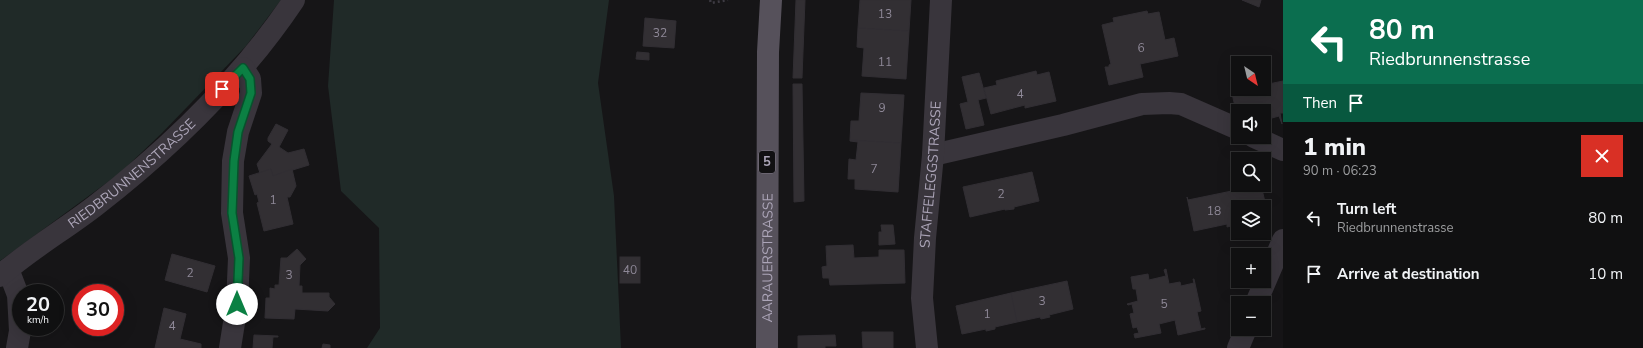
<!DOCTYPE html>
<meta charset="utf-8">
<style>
:root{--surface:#101011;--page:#19191a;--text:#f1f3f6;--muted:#9c9d9f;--line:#303031}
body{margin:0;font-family:"Nunito Sans",sans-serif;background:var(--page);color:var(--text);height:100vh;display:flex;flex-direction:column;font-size:15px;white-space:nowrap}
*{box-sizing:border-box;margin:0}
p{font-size:13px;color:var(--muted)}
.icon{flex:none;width:22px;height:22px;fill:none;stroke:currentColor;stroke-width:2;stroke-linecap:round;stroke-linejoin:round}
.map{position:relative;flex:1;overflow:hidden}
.drawer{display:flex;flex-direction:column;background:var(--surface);width:360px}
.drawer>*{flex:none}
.hud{background:#0b6e4f;color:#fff;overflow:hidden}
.needle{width:26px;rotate:145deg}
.fabs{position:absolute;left:1231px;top:56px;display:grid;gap:8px}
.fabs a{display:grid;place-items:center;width:40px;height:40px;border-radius:0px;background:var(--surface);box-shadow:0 4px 16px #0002,0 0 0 1px var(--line);font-size:20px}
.speed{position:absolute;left:12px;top:284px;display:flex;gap:8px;font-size:20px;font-weight:700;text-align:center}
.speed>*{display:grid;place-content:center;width:52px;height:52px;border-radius:50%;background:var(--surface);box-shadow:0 4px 16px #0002,0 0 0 1px var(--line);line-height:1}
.speed small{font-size:10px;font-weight:400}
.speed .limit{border:6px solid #d22;background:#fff;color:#111}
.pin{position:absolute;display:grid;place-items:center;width:34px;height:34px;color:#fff;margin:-17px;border-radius:8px;box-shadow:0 2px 6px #0006}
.me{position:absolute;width:44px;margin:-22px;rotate:0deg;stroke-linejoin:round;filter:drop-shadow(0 0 3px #0008)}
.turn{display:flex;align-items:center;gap:14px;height:84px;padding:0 20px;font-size:18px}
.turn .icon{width:52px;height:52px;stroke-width:2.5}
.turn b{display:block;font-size:28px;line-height:34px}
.then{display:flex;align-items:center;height:38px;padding:0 20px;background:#0003;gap:8px;font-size:15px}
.round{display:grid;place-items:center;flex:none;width:42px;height:42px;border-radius:0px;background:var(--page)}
.summary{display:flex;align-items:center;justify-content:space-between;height:68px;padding:0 20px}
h1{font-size:24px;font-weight:800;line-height:30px}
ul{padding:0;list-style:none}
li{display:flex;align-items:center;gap:12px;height:56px;padding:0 20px}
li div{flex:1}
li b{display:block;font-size:15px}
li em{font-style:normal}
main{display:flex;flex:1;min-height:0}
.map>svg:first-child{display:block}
.green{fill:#202a28}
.building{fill:#322f33;stroke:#312e33}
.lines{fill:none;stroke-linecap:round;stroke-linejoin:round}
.path{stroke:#3e3b43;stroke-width:2.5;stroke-dasharray:2 3;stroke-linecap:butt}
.minor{stroke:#39353c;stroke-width:22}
.major{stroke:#56515b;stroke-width:22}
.route-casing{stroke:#07532c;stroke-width:10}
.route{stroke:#0b8043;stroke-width:7}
.labels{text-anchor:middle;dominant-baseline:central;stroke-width:3;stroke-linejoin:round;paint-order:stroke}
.number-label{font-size:12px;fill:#8e8897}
.shield{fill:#111012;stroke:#7e7886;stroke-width:1}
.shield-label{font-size:13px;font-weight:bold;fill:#aca5b8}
.street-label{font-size:14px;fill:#aca5b8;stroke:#111012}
</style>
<main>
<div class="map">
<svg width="1283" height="348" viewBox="0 0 1283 348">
<rect width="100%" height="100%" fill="#161517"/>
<g class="green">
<path d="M0 0H281L246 46 161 134 120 173 0 261Z"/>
<path d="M334 0H609L598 83 614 196 621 348H367L380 328 379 228 341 191 328 86Z"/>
</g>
<g class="building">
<path d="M796 0H805L802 78H793Z"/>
<path d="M860 0H911L909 31 858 28Z"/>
<path d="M1242 0H1261L1259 7Z"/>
<path d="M1147 11 1148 14 1159 12 1165 40 1174 38 1178 56 1140 64 1143 77 1109 85 1105 67H1109V65L1111 64 1102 25 1114 22 1113 18Z"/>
<path d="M645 18 676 21 674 48 643 46Z"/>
<path d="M858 28 909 31 906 79 862 76 864 48 857 47Z"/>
<path d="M637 52 649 53V60L636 59Z"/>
<path d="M1036 71 1037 75 1049 72 1056 101 1025 108V105L991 114 984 88 997 85 996 81Z"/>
<path d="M979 73 986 98 978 100 984 125 966 129 960 104 968 102 962 77Z"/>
<path d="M1283 81V113H1280L1282 124 1279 116 1272 118 1271 116 1264 117V111H1238V120L1231 89 1233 92 1247 89H1264V85Z"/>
<path d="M793 84H802L804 201 794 202Z"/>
<path d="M861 93 904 95 901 143 850 140 851 121H859Z"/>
<path d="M276 124 288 130 279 147 288 153 304 149 309 165 273 176 271 169 260 173 257 164 272 144 268 141V138Z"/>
<path d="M850 140 901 143 898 192 855 189V179H848L849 159 856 160 858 142 850 141Z"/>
<path d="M271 169 273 176 292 169 296 186 290 197H287L293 224 264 231 257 203 259 202 257 194 255 195 249 176Z"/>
<path d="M1032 172 1039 201 1014 207V209L1005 210V209L970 217 963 187Z"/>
<path d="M1261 185 1268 215 1264 216V207H1238V222H1235L1238 232 1236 233 1235 225 1227 227V224L1194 231 1187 197 1188 200Z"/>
<path d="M881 225H893L895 244 879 245V232H882Z"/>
<path d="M853 245 854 258 879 257V250H904L905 283 830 285 829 278H823L822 267 827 266 826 246Z"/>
<path d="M297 249 306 259 300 265 299 286H302V293H329V297L335 304 328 311 295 309 294 319 265 318 266 298H270V288L275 289V285H279L281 258H287Z"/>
<path d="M172 254 215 266 207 292 165 280Z"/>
<rect x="620" y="257" width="20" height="26"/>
<path d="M1166 269 1169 284 1180 282 1181 286 1194 283 1193 279H1194L1201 311 1197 312 1201 329 1205 328V329L1178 335 1175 320 1159 324 1161 333 1135 338 1134 334 1139 333 1137 327 1133 328 1130 314 1134 313 1132 304 1128 305 1127 304 1138 301 1136 289H1133L1131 277 1148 274 1149 280 1166 276 1164 270Z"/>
<path d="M1067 281 1073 309 1049 315 1050 317 1041 319 1040 317 1017 322 1011 293Z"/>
<path d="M1011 293 1017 322 995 327V329L986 331V329L962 334 956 306Z"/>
<path d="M164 308 186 314 180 339 201 344V348H155Z"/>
<path d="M862 332H893V348H863Z"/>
<path d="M254 335 278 336V337H273L272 348H253Z"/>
<path d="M835 335 836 346H825V348H798V336Z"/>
<path d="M323 344 330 345V348H322Z"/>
</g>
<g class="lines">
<path class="path" d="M710 0 711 3 728 0"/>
<g class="minor">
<path d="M1254 137 1283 150"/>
<path d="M933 155 1063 125 1142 104 1169 103 1181 104 1238 129"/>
<path d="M8 269 18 295 20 331 17 348"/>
<path id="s1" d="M0 276C29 250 64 230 95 206 170 148 241 79 294 0"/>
<path d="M1256 303 1283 240"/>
<path d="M230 348 237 304 239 258 232 213 233 161 238 132 251 93 250 79 243 68"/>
<path id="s2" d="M927 348 922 298 925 238 933 155 941 0"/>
<path d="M1238 348 1246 329"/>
</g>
<path class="major" id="s3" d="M767 348 768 52 771 0"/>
</g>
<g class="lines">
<defs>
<path id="route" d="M222 89 243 68 250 79 251 93 238 132 234 161 232 213 239 258 237 304"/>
</defs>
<use href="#route" class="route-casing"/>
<use href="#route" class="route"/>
</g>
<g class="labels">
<g class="number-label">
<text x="885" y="14">13</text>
<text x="660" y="33">32</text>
<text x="1141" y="48">6</text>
<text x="885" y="62">11</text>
<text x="1020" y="94">4</text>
<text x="882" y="108">9</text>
<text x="874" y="169">7</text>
<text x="1001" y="194">2</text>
<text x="273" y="200">1</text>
<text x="1214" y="211">18</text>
<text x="630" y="270">40</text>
<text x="190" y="273">2</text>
<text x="289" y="275">3</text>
<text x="1042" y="301">3</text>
<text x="1164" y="304">5</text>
<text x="987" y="314">1</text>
<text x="172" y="326">4</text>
</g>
<rect class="shield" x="759" y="151" width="16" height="22" rx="3"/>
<g class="shield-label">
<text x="767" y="162">5</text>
</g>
<g class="street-label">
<text stroke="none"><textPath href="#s1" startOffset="167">RIEDBRUNNENSTRASSE</textPath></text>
<text stroke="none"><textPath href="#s2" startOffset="174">STAFFELEGGSTRASSE</textPath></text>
<text stroke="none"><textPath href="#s3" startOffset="90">AARAUERSTRASSE</textPath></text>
</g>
</g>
</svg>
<div class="fabs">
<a><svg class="needle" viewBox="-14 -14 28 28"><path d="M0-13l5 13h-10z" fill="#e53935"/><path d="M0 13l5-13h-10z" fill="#9c9d9f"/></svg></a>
<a><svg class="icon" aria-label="sound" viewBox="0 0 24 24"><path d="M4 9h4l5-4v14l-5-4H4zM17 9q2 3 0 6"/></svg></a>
<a><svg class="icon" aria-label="search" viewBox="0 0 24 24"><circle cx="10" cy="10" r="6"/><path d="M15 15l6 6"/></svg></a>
<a><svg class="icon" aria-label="layers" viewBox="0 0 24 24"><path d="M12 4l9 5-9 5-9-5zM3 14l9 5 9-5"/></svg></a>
<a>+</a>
<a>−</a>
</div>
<div class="speed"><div>20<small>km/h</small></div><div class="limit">30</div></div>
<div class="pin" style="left:222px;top:89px;background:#d93025"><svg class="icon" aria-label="arrive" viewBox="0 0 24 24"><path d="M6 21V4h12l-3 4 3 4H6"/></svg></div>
<svg class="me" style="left:237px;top:304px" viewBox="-20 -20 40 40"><circle r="19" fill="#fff"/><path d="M0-13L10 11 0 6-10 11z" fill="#0b8043"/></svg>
</div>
<section class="drawer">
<div class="hud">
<div class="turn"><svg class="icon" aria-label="left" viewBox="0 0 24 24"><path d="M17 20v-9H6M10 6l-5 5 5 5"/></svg><div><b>80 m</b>Riedbrunnenstrasse</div></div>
<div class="then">Then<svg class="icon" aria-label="arrive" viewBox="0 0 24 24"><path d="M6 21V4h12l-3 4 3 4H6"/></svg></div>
</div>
<div class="summary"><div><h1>1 min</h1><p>90 m · 06:23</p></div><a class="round" style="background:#d93025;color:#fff"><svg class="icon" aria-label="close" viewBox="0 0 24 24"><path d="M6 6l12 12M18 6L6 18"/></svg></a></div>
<ul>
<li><svg class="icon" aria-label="left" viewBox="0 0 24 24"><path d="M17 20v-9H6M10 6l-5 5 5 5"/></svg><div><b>Turn left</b><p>Riedbrunnenstrasse</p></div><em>80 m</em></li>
<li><svg class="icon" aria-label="arrive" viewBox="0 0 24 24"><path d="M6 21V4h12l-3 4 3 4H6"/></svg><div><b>Arrive at destination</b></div><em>10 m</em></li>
</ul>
</section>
</main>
